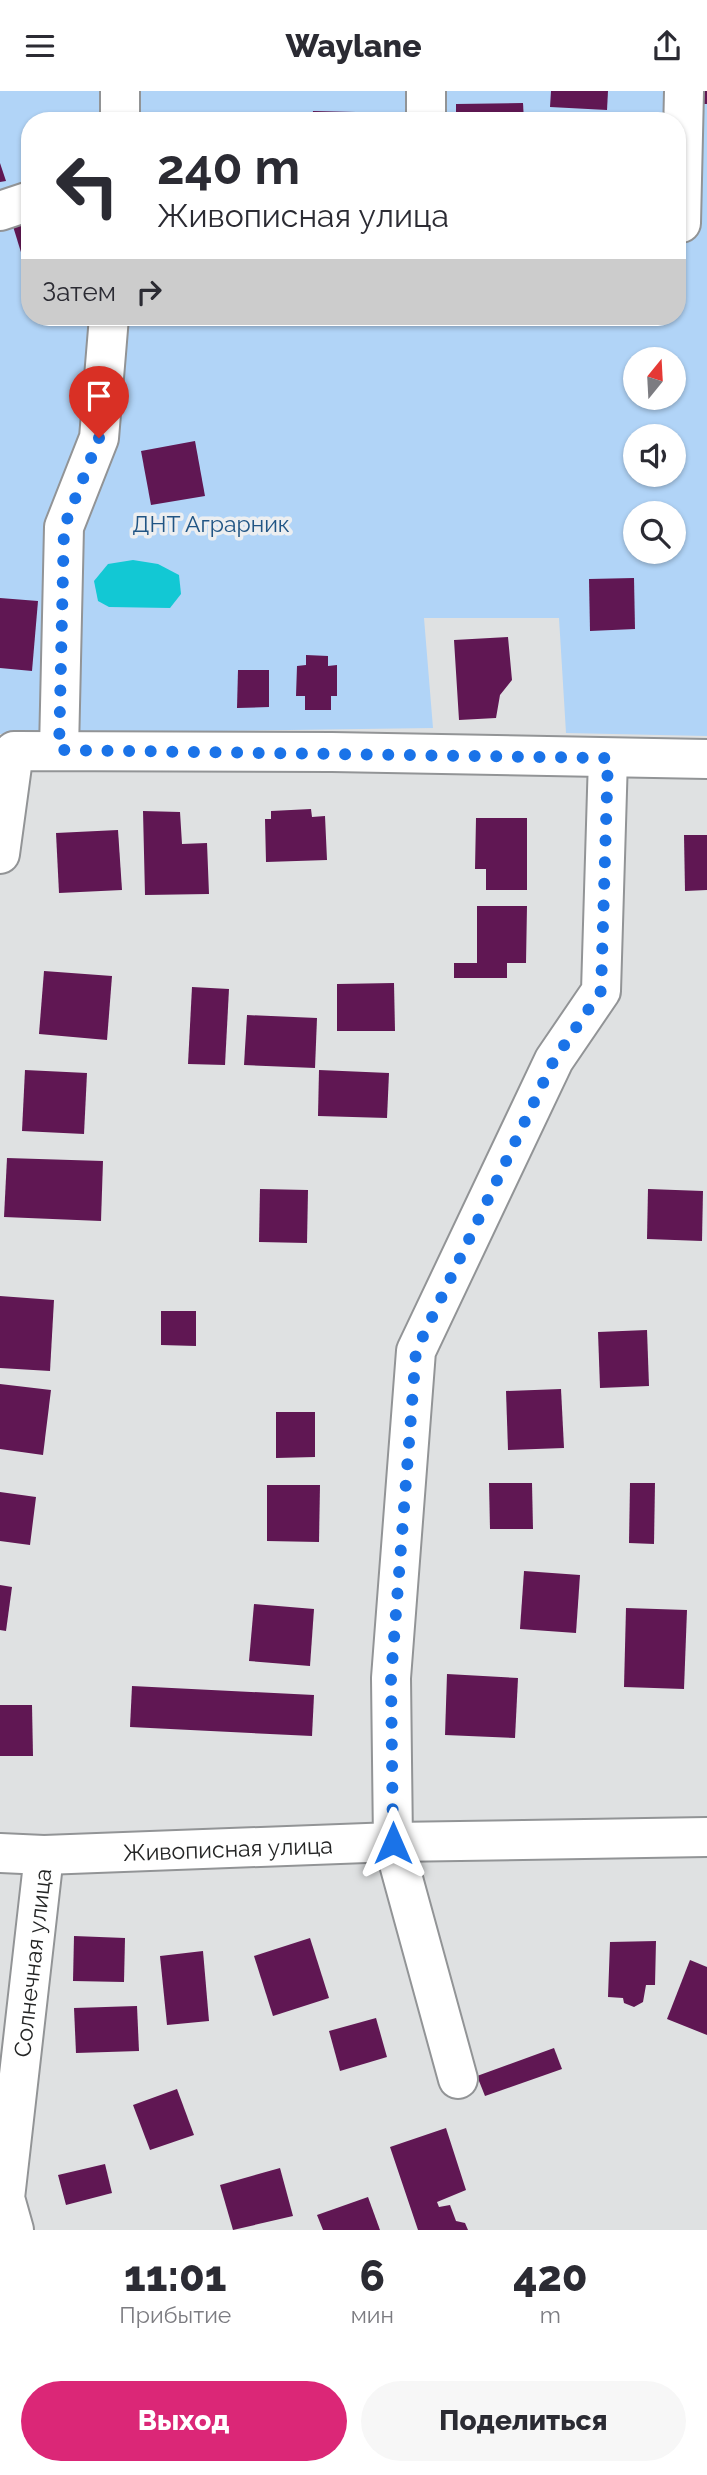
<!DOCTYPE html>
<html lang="ru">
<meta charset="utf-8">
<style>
:root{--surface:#fff;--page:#f7f7f7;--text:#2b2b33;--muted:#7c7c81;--accent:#db2777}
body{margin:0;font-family:Raleway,sans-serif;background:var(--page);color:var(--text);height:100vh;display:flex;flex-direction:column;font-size:26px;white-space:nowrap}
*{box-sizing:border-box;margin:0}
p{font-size:23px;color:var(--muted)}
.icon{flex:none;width:38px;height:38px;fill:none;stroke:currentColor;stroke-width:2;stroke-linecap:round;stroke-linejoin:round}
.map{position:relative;height:2139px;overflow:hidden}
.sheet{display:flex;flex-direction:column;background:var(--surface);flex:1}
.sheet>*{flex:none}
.hud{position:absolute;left:21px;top:21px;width:665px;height:214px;border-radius:28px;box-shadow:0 2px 5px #0004;background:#fff;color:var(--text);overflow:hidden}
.needle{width:46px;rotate:18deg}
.buttons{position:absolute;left:623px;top:256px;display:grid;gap:14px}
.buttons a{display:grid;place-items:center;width:63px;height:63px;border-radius:50%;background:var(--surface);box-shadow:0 2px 5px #0004;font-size:35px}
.pin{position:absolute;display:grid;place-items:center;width:60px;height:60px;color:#fff;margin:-72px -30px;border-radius:50% 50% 50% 0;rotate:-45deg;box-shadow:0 0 7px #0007}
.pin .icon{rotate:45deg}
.me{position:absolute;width:77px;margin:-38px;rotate:0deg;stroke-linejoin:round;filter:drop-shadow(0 0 5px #0008)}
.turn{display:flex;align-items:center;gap:24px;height:147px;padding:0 21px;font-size:32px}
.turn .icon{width:91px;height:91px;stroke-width:2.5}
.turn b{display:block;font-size:49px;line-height:60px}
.then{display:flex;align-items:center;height:66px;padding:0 21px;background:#0003;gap:14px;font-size:26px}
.eta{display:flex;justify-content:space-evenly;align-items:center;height:119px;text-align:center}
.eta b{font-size:42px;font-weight:800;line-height:49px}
.button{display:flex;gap:14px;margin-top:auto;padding:14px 21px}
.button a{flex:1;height:80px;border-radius:42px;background:var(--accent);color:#fff;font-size:28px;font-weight:800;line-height:80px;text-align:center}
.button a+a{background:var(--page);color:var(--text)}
header{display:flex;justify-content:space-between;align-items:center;height:91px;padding:0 21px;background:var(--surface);font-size:32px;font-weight:800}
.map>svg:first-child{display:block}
.green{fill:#b1d4f7;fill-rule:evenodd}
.water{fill:#12c8d4}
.building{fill:#601753}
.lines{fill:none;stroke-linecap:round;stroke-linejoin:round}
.minor-casing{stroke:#929496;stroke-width:42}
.minor{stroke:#fff;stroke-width:38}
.route{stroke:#1a73e8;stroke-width:12;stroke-dasharray:0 21.6}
.labels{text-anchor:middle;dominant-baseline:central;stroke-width:7;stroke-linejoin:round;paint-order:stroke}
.park-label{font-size:23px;fill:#215584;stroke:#eceef0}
.street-label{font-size:23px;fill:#242525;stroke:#eceef0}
</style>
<header><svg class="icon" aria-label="menu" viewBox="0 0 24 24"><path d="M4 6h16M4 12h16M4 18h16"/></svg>Waylane<svg class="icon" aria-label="share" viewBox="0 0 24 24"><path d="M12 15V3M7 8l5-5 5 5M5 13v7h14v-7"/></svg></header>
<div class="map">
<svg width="707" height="2139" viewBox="0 0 707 2139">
<rect width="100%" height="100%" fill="#dfe1e2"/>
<path class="green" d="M0 0H707V645L566 642 559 527H424L433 637 0 643ZM30 30H677V226H30ZM635 268H674V306H635ZM635 345H674V383H635ZM635 422H674V460H635Z"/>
<path class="water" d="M133 469 158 473 179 484 181 503 170 517 109 516 98 510 94 490 108 473Z"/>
<g class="building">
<path d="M551 0H608L607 19 550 16Z"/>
<rect x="699" y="0" width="8" height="13"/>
<path d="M523 12 524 30H456V13Z"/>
<path d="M313 20 356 21 355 30H312Z"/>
<path d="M78 21 80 30H42V28Z"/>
<path d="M610 26 644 28V30H610Z"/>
<path d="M0 72 6 90 0 91Z"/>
<path d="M30 127V169L24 171 12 132Z"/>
<path d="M195 350 205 405 151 414 141 360Z"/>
<path d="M634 487 635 538 590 540 589 488Z"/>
<path d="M0 507 38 510 32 580 0 577Z"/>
<path d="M508 546 512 589 500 604 496 627 459 629 454 549Z"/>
<path d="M306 564 328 565V575L337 574V605H331V619H305V605H296L297 575 306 574Z"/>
<path d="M238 579H269V616L237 617Z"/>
<path d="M311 718 312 726 325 725 327 769 266 771 265 728H271V720Z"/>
<path d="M143 720 180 721 182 753 207 752 209 803 145 804Z"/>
<path d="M476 727H527V799H486V778H475Z"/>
<path d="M118 739 122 799 59 802 56 742Z"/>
<path d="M684 744H707V799L685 800Z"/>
<path d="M477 815H527L526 872H507V887H454V872H477Z"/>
<path d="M44 880 112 885 107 949 39 943Z"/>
<path d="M394 892 395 940H337V893Z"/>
<path d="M192 896 229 898 225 974 188 973Z"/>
<path d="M247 924 317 927 315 977 244 974Z"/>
<path d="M25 979 87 982 84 1043 22 1040Z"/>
<path d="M319 979 389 982 387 1027 318 1025Z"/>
<path d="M7 1067 103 1070 101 1130 4 1126Z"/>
<path d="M260 1098 308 1099 307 1152 259 1151Z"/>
<path d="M648 1098 703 1100 702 1150 647 1148Z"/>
<path d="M0 1205 54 1209 50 1280 0 1277Z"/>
<path d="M161 1220H196V1255L161 1254Z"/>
<path d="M647 1239 649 1295 600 1297 598 1241Z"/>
<path d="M0 1293 51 1299 43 1364 0 1358Z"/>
<path d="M561 1298 564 1357 508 1359 506 1300Z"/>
<path d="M276 1321H315V1366L276 1367Z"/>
<path d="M489 1392H532L533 1438H490Z"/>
<path d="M630 1392H655L654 1453 629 1452Z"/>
<path d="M267 1394H320L319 1451 267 1450Z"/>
<path d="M0 1401 36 1406 30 1454 0 1450Z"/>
<path d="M524 1480 580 1484 576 1542 520 1538Z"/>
<path d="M0 1494 12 1496 6 1540 0 1539Z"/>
<path d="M254 1513 314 1518 310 1575 249 1570Z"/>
<path d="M626 1517 687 1519 684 1598 624 1596Z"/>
<path d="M447 1583 518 1587 515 1647 445 1644Z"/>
<path d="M132 1595 314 1604 312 1645 130 1636Z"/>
<path d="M0 1614H32L33 1665H0Z"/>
<path d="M74 1845 125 1847 124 1891 73 1890Z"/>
<path d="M310 1847 329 1907 273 1925 254 1865Z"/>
<path d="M656 1850 655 1894H646L643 1911 634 1916 624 1912 623 1907 608 1906 610 1851Z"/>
<path d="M203 1860 209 1930 167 1934 160 1865Z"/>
<path d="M690 1869 707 1876V1944L667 1928Z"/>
<path d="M137 1915 139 1960 76 1962 74 1917Z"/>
<path d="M376 1927 387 1966 340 1980 329 1940Z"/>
<path d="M554 1957 562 1978 485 2005 477 1985Z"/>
<path d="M177 1998 194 2044 150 2059 133 2014Z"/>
<path d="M446 2037 466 2099 437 2111 439 2116 450 2114 456 2130 465 2132 468 2139H418L390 2056Z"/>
<path d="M105 2073 112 2102 66 2114 58 2084Z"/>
<path d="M280 2077 293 2125 233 2139 220 2094Z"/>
<path d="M368 2106 380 2139H323L317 2124Z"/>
</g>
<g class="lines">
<defs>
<g id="minor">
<path d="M120 30V0"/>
<path d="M426 30V0"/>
<path d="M0 120 30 110"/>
<path d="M681 132 684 0"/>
<path d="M59 659 64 436 99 347 109 226"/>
<path d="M0 763 14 660 332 661 707 668"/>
<path id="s1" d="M0 1762 44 1764 393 1751 707 1746"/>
<path d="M458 1988 393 1751 391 1587 416 1260 554 969 601 900 608 667"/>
<path id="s2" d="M14 2139 5 2107 44 1764"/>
</g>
</defs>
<use href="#minor" class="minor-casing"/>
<use href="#minor" class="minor"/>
</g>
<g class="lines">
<path class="route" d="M99 347 64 436 59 659 608 667 601 900 554 969 416 1260 391 1587 393 1752"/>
</g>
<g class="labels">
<g class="park-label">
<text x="211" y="432">ДНТ Аграрник</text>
</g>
<g class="street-label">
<text stroke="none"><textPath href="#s1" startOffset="228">Живописная улица</textPath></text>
<text stroke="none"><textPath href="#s2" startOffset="270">Солнечная улица</textPath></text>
</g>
</g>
</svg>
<div class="buttons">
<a><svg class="needle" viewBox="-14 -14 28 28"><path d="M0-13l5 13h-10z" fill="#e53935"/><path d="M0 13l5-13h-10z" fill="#7c7c81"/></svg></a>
<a><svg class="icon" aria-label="sound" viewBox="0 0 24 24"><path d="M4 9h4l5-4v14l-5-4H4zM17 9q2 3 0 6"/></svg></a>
<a><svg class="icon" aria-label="search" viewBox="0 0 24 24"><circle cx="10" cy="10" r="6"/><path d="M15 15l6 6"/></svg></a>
</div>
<div class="pin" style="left:99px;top:347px;background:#d93025"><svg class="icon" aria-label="arrive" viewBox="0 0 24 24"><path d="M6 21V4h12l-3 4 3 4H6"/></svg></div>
<svg class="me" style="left:393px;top:1752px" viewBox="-20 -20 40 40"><path d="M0-17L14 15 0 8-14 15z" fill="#1a73e8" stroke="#fff" stroke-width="4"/></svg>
<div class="hud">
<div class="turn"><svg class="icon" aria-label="left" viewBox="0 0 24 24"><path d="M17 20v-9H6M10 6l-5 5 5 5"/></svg><div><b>240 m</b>Живописная улица</div></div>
<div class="then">Затем<svg class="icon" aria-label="right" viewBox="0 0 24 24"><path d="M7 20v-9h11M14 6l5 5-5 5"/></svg></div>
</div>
</div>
<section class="sheet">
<div class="eta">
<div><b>11:01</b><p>Прибытие</p></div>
<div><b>6</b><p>мин</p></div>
<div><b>420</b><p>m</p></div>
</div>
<div class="button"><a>Выход</a><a>Поделиться</a></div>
</section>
